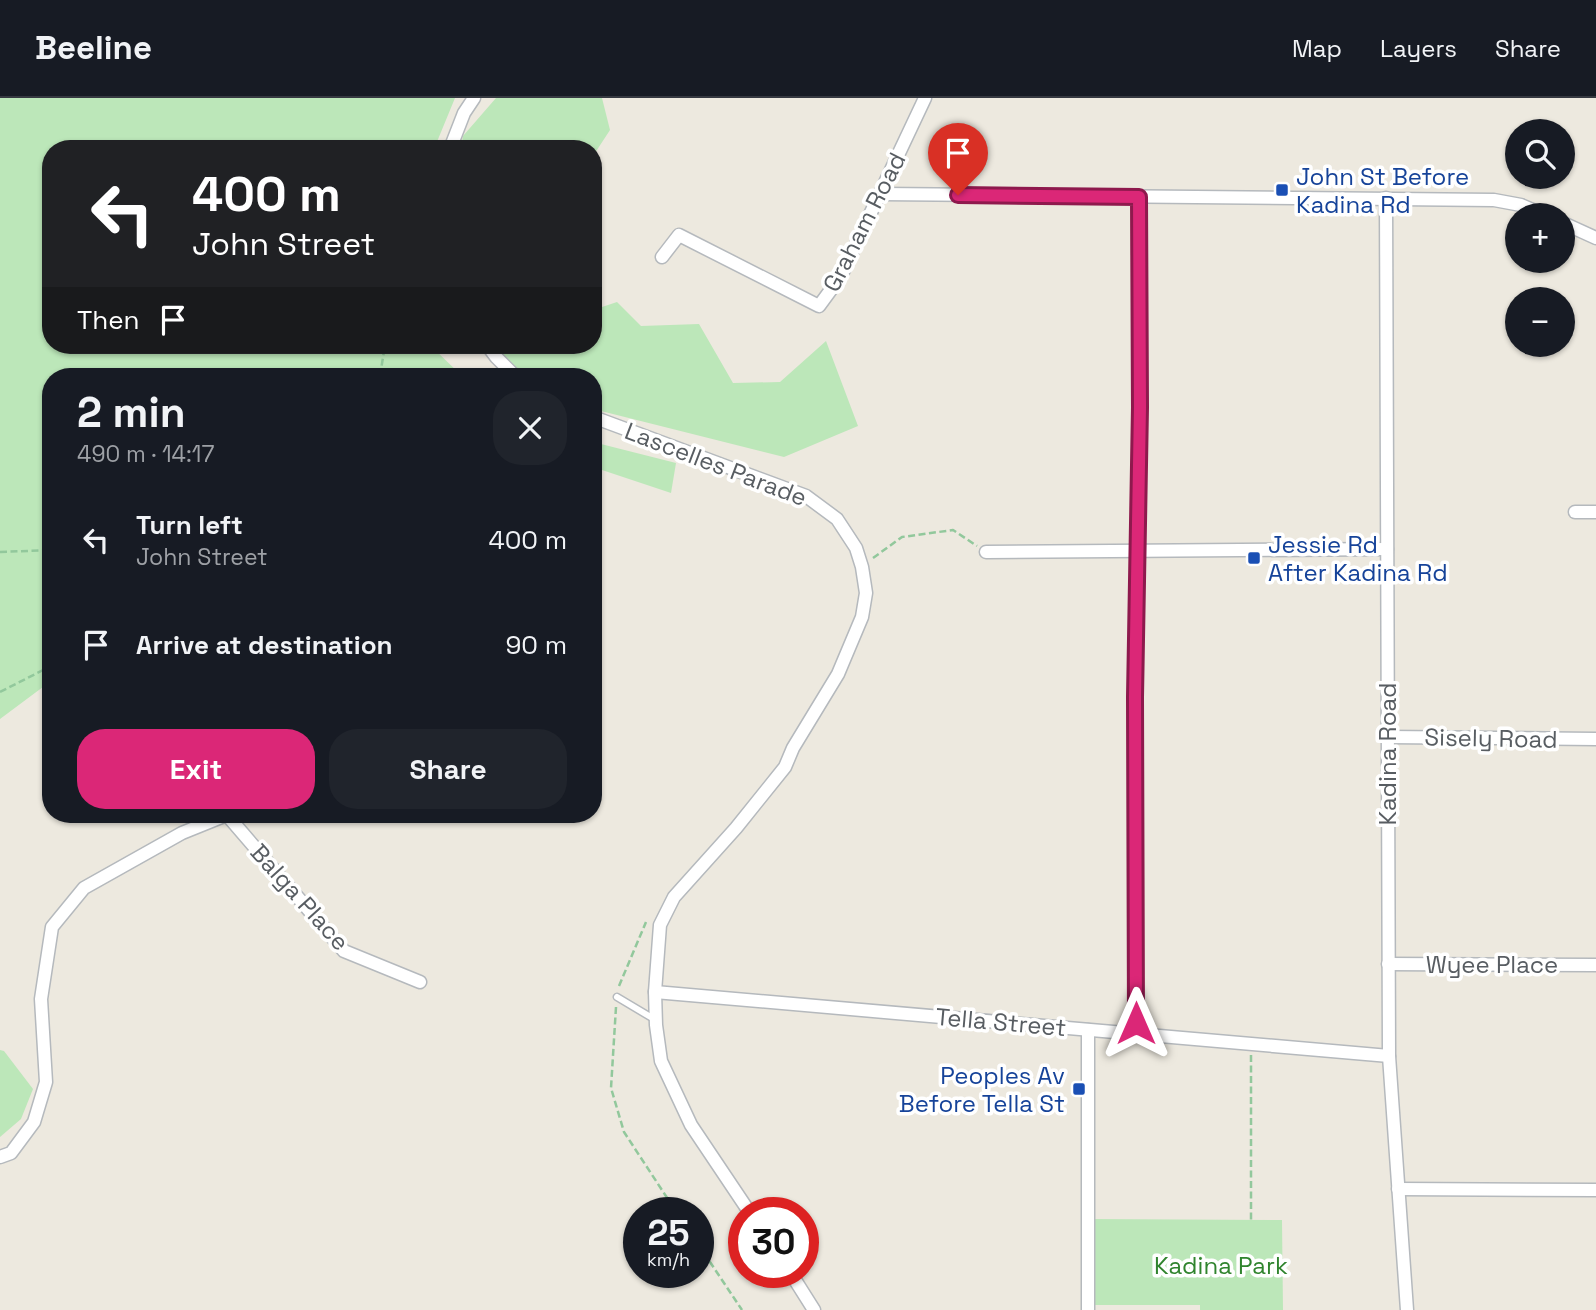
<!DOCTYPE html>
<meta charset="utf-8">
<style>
:root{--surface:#171b24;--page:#20242c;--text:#f1f3f6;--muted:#9ea1a6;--line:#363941;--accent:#db2777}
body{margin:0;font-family:"Space Grotesk",sans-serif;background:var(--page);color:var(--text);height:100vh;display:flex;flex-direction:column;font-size:26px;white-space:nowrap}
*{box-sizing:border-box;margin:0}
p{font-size:23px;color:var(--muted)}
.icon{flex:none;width:38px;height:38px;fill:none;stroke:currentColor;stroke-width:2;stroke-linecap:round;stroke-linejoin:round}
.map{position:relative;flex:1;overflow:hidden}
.panel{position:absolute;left:42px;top:270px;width:560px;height:455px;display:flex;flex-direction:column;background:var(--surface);border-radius:28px;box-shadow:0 2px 5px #0004}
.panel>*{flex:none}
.top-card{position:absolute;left:42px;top:42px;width:560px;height:214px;border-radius:28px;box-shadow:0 2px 5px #0004;background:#202124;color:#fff;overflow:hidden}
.controls{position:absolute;left:1505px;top:21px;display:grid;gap:14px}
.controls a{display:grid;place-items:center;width:70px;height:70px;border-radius:50%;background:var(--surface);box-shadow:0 2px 5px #0004;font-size:35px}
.speed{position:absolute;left:623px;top:1099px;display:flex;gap:14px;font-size:35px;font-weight:700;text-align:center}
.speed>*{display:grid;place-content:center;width:91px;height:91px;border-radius:50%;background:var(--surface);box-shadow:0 2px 5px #0004;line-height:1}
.speed small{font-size:18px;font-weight:400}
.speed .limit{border:10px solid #d22;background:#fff;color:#111}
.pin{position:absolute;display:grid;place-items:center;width:60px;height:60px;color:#fff;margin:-72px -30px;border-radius:50% 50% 50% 0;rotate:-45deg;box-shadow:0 0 7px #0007}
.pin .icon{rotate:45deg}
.me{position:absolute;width:77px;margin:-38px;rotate:0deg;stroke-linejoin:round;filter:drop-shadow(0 0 5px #0008)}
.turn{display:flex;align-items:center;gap:24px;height:147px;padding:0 35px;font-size:32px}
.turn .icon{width:91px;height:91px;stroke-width:2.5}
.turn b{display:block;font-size:49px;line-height:60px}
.then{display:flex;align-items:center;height:66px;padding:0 35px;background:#0003;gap:14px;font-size:26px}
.round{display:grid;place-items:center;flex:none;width:74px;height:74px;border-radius:28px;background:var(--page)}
.summary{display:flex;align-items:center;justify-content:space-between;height:119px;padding:0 35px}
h1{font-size:42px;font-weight:600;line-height:52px}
.primary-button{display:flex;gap:14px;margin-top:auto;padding:14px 35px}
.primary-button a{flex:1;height:80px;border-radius:28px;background:var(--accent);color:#fff;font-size:28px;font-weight:600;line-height:80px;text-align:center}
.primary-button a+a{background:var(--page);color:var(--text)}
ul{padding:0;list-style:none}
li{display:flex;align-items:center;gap:21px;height:105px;padding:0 35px}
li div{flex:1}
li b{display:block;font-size:26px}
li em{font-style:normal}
header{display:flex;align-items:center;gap:42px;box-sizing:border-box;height:98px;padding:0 35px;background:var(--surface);border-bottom:2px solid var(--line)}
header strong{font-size:33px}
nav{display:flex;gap:38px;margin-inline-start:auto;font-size:24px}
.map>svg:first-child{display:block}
.green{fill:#bce7b9}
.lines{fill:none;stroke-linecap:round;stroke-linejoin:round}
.service-casing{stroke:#b5b9bd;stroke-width:9}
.minor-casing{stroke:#b5b9bd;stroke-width:15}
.path{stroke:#92c89c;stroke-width:2.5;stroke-dasharray:7 3.5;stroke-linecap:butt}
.service{stroke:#fff;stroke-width:6}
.minor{stroke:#fff;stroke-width:12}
.route-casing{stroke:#8e194d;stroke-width:18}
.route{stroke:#db2777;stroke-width:12}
.transit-dot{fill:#1a4fb4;stroke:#fff;stroke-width:2.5}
.labels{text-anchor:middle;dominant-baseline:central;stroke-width:7;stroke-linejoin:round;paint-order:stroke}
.transit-label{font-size:24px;fill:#164399;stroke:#fff;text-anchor:start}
.street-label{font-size:24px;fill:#585d62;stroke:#fff}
.park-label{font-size:24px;fill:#30842e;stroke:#fff}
</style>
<header>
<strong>Beeline</strong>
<nav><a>Map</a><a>Layers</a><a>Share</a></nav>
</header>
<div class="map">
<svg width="1596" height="1212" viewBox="0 0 1596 1212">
<rect width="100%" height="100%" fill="#ede9df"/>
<g class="green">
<path d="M0 0H455L434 51H51V247H430L462 278H51V583L0 621Z"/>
<path d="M496 0H602L610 32 593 58V51H461L463 38Z"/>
<path d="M617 204 641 228 699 226 733 285 780 284 826 243 858 328 784 359 593 311V278H529L498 257 493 247H593V212Z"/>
<path d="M593 344 676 365 671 395 593 369Z"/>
<path d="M0 952 4 953 33 991 21 1021 0 1039Z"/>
<path d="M1088 1121 1282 1122 1283 1212H1200V1207H1088Z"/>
</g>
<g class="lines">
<defs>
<path id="service" d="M617 899 654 921"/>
<g id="minor">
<path d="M450 51 464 15 474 0"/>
<path d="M881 96 1494 102 1521 107 1544 117"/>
<path d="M1386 100 1389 958 1407 1212"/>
<path d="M1563 125 1596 140"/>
<path d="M662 159 679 137 819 208 841 178 925 0"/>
<path d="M487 247 496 259 515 278"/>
<path d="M593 319 806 398 837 421 856 450 862 469 866 495 862 519 838 576 793 650 785 669 736 730 674 799 660 827 655 894 656 927 661 963 691 1027 750 1115"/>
<path d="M1575 414H1596"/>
<path d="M986 454 1387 451"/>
<path d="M1387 639 1596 641"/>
<path d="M227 717 344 853 420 884"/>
<path d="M1388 866 1596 867"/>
<path d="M655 894 1389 958"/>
<path d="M1136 936 1135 599 1140 308 1139 98"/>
<path d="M0 1059 11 1055 34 1024 46 984 41 901 52 829 84 790 182 735 229 716"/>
<path d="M1398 1091 1596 1092"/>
<path d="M790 1174 814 1212"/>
<path d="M1088 1212V932"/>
</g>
</defs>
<use href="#service" class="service-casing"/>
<use href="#minor" class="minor-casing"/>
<g class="path">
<path d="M380 278 385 247"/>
<path d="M0 454 51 452"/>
<path d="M873 460 902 439 953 432 977 448"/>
<path d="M0 594 51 568"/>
<path d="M619 888 646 824"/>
<path d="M616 909 611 990 624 1034 677 1115"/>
<path d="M1251 957V1122"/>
<path d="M698 1146 742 1212"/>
</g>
<use href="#service" class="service"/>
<use href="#minor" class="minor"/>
</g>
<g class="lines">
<defs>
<path id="route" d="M958 97 1139 99 1140 309 1135 599 1136 925"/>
</defs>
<use href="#route" class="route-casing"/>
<use href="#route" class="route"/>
</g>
<g class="transit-dot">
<rect x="1275" y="85" width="14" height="14" rx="3.5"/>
<rect x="1247" y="453" width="14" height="14" rx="3.5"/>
<rect x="1072" y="984" width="14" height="14" rx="3.5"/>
</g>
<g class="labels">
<g class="transit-label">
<text x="1296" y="78">John St Before<tspan x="1296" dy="28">Kadina Rd</tspan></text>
<text x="1268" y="446">Jessie Rd<tspan x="1268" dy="28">After Kadina Rd</tspan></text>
<text x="1065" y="977" text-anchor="end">Peoples Av<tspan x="1065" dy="28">Before Tella St</tspan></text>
</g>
<g class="street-label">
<text transform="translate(864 124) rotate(-63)">Graham Road</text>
<text transform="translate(716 366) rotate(21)">Lascelles Parade</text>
<text transform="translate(1491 640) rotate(1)">Sisely Road</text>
<text transform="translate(1387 656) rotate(-90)">Kadina Road</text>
<text transform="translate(300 799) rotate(48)">Balga Place</text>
<text x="1492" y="866">Wyee Place</text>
<text transform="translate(1001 924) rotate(5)">Tella Street</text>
</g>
<g class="park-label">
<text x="1221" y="1167">Kadina Park</text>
</g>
</g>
</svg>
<div class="controls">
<a><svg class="icon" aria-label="search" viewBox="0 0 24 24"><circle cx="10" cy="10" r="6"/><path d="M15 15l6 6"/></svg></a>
<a>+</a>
<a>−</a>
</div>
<div class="speed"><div>25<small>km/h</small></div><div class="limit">30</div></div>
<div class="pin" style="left:958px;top:97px;background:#d93025"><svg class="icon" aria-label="arrive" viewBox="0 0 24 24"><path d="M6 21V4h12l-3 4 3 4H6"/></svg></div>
<svg class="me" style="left:1136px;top:925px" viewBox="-20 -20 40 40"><path d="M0-17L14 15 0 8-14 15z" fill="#db2777" stroke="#fff" stroke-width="4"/></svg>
<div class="top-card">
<div class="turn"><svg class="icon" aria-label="left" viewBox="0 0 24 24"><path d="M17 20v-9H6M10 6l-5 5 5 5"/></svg><div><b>400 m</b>John Street</div></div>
<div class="then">Then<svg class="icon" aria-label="arrive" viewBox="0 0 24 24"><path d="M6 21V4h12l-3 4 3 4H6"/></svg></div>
</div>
<section class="panel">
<div class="summary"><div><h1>2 min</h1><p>490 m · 14:17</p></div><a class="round"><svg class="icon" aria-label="close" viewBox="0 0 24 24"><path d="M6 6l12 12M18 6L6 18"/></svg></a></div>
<ul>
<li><svg class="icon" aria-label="left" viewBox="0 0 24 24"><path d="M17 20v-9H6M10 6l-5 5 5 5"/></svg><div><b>Turn left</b><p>John Street</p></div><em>400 m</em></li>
<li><svg class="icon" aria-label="arrive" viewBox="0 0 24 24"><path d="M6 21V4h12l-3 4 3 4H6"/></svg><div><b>Arrive at destination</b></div><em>90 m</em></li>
</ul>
<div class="primary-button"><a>Exit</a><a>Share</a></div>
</section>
</div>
